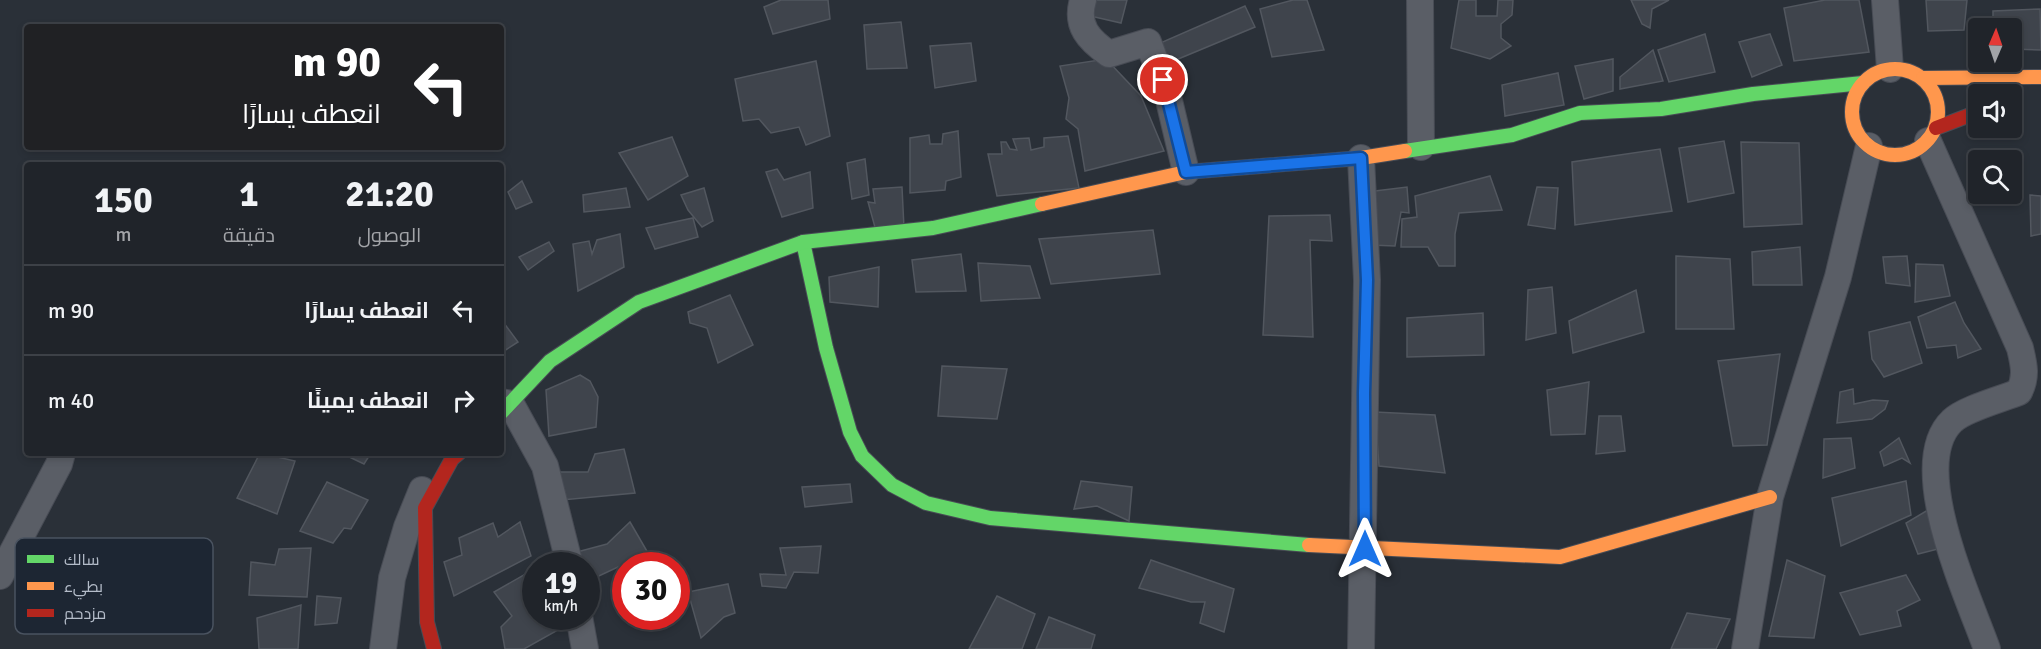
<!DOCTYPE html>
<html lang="ar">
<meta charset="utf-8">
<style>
:root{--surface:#20242a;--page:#2d3036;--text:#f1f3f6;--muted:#a2a4a8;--line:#3d4147}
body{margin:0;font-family:Signika,Cairo,sans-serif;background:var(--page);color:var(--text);direction:rtl;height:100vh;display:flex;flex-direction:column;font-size:22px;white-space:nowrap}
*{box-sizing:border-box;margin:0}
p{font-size:20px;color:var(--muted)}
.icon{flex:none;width:33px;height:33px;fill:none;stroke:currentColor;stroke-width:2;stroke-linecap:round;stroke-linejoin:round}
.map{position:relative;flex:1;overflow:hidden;direction:ltr}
.panel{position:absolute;left:24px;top:162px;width:480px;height:294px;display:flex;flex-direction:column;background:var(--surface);border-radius:6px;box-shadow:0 3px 9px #0003,0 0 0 2px var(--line);direction:rtl}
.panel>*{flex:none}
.guide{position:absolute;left:24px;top:24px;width:480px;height:126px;border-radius:6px;box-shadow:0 3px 9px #0003,0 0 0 2px var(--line);direction:rtl;background:#202124;color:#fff;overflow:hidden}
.needle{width:39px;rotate:2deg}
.tools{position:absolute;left:1968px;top:18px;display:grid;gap:12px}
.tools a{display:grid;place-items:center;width:54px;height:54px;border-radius:6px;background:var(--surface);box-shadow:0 3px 9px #0003,0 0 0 2px var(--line);font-size:30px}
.speed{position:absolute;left:522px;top:552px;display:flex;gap:12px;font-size:30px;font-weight:700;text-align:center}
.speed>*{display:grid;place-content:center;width:78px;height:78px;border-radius:50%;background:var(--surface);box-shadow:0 3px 9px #0003,0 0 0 2px var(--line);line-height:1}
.speed small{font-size:15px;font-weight:400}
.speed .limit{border:9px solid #d22;background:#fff;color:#111}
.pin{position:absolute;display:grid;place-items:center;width:51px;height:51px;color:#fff;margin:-26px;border:3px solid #fff;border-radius:50%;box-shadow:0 2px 6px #0007}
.me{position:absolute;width:66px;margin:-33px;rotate:0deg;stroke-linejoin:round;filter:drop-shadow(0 0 4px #0008)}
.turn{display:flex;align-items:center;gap:21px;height:126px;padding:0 24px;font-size:27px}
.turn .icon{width:78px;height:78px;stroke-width:2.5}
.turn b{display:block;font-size:42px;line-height:51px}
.eta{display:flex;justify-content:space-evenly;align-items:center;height:102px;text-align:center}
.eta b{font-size:36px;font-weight:700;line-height:42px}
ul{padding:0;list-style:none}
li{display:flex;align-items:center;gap:18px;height:90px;padding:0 24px;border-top:2px solid var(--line)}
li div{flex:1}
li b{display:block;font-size:22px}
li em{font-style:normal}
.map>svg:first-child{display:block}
.building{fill:#3f444c;stroke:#52575f;stroke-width:1.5}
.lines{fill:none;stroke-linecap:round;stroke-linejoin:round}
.street-casing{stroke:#484c55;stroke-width:28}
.fast-casing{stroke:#484c55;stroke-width:16}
.slow-casing{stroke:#484c55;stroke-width:16}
.jam-casing{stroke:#484c55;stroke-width:16}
.street{stroke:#5a5e66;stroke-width:26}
.fast{stroke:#63d668;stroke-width:14}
.slow{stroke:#ff974d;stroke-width:14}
.jam{stroke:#b3261e;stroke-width:14}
.route-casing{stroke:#114b97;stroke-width:15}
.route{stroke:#1a73e8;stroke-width:10}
.key{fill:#1d2633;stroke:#4a5360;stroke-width:1.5}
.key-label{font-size:16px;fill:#b4bcc9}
</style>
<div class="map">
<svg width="2041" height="649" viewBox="0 0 2041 649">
<rect width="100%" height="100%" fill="#2a3038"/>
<g class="building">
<path d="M781 0H828L830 19 773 34 764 7Z"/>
<path d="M1095 0H1127L1121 23 1086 15Z"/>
<path d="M1293 0H1307L1324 50 1272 57 1260 9Z"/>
<path d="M1459 0H1476V16H1497L1498 0H1513L1512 15 1501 24V38L1511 46 1490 59 1451 48Z"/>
<path d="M1631 0H1669L1652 9 1650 28 1642 24Z"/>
<path d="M1825 0H1859L1869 52 1794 61 1784 8Z"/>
<path d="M1926 0H1967L1964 30 1928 31Z"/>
<path d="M1245 6 1255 27 1171 62 1158 44Z"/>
<path d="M2040 9 2041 50 2012 49V28H1993V11Z"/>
<path d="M901 22 907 68 867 69 864 25Z"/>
<path d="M1705 34 1715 72 1669 82 1658 50Z"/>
<path d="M1770 34 1782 65 1752 77 1739 42Z"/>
<path d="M971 43 976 81 935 88 930 46Z"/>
<path d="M1653 50 1663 81 1620 89V77Z"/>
<path d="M1106 59 1141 96 1164 151 1085 171 1078 129 1066 119 1069 98 1060 66Z"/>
<path d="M1613 59V91L1584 99 1575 66Z"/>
<path d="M816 61 830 136 806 145 799 127 771 133 759 119 743 121 735 79Z"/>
<path d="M1558 73 1564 105 1505 116 1502 85Z"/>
<path d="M958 131 961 177 946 181 945 190 910 193V138L929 135 930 144H942L943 134Z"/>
<path d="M1068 136 1079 188 997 196 988 154H1002L1001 142H1006L1010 149 1017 150 1013 139 1029 138 1031 150 1044 147V138Z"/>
<path d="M672 137 688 176 648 200 619 153Z"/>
<path d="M1724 141 1734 193 1688 202 1679 148Z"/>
<path d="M1741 142 1799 143 1802 224 1744 227Z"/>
<path d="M1660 149 1672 211 1575 225 1572 162Z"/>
<path d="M865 159 869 195 852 199 847 163Z"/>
<path d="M777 169 784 180 810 172 813 208 782 217 766 172Z"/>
<path d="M1490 176 1502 210 1459 213 1455 234V266H1439L1428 247H1401L1402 219 1417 217 1415 196Z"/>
<path d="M522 181 532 202 516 209 508 192Z"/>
<path d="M902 187 904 228 876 231 868 202 875 203 873 189Z"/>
<path d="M1407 187 1409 213 1401 212 1395 246 1370 245 1367 192Z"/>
<path d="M1537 187 1558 188 1555 229 1528 225Z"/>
<path d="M626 188 630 207 584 212 583 195Z"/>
<path d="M704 188 713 221 702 227 688 210 681 195Z"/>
<path d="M2030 195 2041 196V234L2031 236Z"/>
<path d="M1330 215 1332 241 1310 240 1313 337 1263 335 1269 216Z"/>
<path d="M693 218 698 237 655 249 646 228Z"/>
<path d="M1153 230 1160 274 1051 284 1039 239Z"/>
<path d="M620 234 624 267 578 291 573 244 589 241 592 254 597 240Z"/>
<path d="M549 242 554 251 528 270 519 257Z"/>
<path d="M1800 247 1802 285H1753L1752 252Z"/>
<path d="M961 254 966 291 916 292 912 260Z"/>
<path d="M1676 256 1730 259 1734 329H1676Z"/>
<path d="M1907 256 1910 286 1886 283 1883 257Z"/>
<path d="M978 263 1030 266 1040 298 981 301Z"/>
<path d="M1916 264 1943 265 1950 296 1915 302Z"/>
<path d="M879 267 878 307 830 302 829 277Z"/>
<path d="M1552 287 1556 333 1526 340 1528 290Z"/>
<path d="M1636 290 1644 332 1573 353 1569 321Z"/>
<path d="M730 295 753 345 718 363 707 328 690 323 688 312Z"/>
<path d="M1955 302 1964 323 1981 349 1958 358 1956 345 1927 348 1918 317Z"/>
<path d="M1483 313 1484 355 1407 357V318Z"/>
<path d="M501 319 518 342 501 353Z"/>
<path d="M1910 322 1922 363 1884 377 1872 359 1869 332Z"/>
<path d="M1780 354 1767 445 1733 446 1718 361Z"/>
<path d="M942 366 1007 369 997 419 938 416Z"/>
<path d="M580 375 590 381 598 397 596 427 549 436 546 390Z"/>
<path d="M1589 382 1585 434 1551 435 1547 390Z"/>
<path d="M1853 389 1854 404 1873 400 1888 401 1885 409 1872 419 1837 423 1840 392Z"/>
<path d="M1375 412 1435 415 1445 473 1379 466Z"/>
<path d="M1599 416H1621L1625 451 1596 454Z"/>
<path d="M1851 438 1855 468 1823 478 1824 439Z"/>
<path d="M1899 438 1910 463 1902 458 1884 466 1880 452Z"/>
<path d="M624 449 635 493 562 500 554 472H588L595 454Z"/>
<path d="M260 453 295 461 277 514 237 498Z"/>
<path d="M341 453H371L364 464Z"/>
<path d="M1081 481 1132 487 1129 521 1097 506 1074 509Z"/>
<path d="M1906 481 1911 515 1841 546 1832 498Z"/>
<path d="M327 482 368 500 351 529 344 528 333 543 300 531Z"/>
<path d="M850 484 852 502 805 507 802 487Z"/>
<path d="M1928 510 1938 549 1918 554 1906 523Z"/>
<path d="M520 522 531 556 454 596 444 562 462 555 459 538 493 523 498 537Z"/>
<path d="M630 522 648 553 586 582V566H576L573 553 607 544Z"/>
<path d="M821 546 818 573 794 572 786 588 762 586 760 574 786 575 780 548Z"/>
<path d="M311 548 307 597 249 595 251 562 275 565 279 549Z"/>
<path d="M1151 560 1234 589 1224 632 1200 623 1205 602H1191L1139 588Z"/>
<path d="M1787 560 1825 576 1814 638 1769 636Z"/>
<path d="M529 572 536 585V616H552L558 630 524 649H505L501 627 512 616 494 592Z"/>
<path d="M1906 575 1920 600 1897 611 1901 626 1860 635 1840 593Z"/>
<path d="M728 584 735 613 724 617 701 638 688 592Z"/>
<path d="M317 596 341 598 337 623 315 625Z"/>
<path d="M997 596 1035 614 1022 649H969Z"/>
<path d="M301 605 298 649H259L257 618Z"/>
<path d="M1687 613 1730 619 1716 649H1671Z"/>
<path d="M1049 617 1095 635 1091 649H1036Z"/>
</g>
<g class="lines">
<defs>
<g id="street">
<path d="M1083 0C1075 26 1089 40 1109 54L1148 42 1167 92 1186 172"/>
<path d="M1420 0 1421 147"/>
<path d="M1885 0 1890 69"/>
<path d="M1928 141 2020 348C2024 365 2027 376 2019 392 2002 399 1964 409 1952 421 1906 465 1969 598 1987 649"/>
<path d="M1361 158 1367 280 1361 649"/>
<path d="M501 402 511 404 545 466 570 566"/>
<path d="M0 576 59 464 62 453"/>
<path d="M579 616 585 649"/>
<path d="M383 649 392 578 407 527 422 490"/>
<path d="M1745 649 1770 497 1838 277 1869 146"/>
</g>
<g id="fast">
<path d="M1405 151 1512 135 1580 113 1661 109 1753 94 1863 83"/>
<path d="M803 242 826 348 850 432 862 456 892 485 926 503 990 518 1309 545"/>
<path d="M501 413 550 361 639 302 803 242 933 228 1042 204"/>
</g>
<g id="slow">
<circle cx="1895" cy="112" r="43"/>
<path d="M1923 78 2041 77"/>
<path d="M1042 204 1186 172 1361 158 1405 151"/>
<path d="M1309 545 1560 557 1770 497"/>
</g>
<g id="jam">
<path d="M1936 128 1978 112"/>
<path d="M434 649 427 622 425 508 452 459 459 453"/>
</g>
</defs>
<use href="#street" class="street-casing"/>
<use href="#fast" class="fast-casing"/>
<use href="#slow" class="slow-casing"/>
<use href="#jam" class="jam-casing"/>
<use href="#street" class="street"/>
<use href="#fast" class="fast"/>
<use href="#slow" class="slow"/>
<use href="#jam" class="jam"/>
</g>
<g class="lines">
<defs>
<path id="route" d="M1163 80 1186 172 1361 158 1367 280 1364 393 1365 549"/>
</defs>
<use href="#route" class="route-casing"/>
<use href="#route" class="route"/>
</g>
<rect x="15" y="538" width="198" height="96" rx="9" class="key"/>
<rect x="27" y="555" width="27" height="8" fill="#63d668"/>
<rect x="27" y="582" width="27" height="8" fill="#ff974d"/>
<rect x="27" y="609" width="27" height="8" fill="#b3261e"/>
<g class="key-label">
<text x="64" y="565">سالك</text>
<text x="64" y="592">بطيء</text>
<text x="64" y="619">مزدحم</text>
</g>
</svg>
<div class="tools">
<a><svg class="needle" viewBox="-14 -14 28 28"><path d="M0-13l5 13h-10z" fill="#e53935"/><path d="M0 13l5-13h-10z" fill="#a2a4a8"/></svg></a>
<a><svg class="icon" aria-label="sound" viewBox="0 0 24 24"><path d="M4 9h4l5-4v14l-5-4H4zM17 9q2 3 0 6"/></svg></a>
<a><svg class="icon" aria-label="search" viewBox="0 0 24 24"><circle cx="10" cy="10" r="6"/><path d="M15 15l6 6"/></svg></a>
</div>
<div class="speed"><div>19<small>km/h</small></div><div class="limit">30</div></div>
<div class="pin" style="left:1163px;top:80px;background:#d93025"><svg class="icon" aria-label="arrive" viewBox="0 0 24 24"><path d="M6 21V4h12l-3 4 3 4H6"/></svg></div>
<svg class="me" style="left:1365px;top:549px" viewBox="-20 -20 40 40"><path d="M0-17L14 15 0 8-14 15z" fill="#1a73e8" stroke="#fff" stroke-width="4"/></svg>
<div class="guide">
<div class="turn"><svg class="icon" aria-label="left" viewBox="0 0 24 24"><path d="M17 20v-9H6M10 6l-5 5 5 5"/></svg><div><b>90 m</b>انعطف يسارًا</div></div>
</div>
<section class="panel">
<div class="eta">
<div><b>21:20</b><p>الوصول</p></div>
<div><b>1</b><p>دقيقة</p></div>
<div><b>150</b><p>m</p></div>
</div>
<ul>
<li><svg class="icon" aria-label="left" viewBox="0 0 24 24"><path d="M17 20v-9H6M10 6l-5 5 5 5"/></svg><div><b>انعطف يسارًا</b></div><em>90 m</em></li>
<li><svg class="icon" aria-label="right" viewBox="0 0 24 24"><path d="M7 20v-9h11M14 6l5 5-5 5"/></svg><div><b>انعطف يمينًا</b></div><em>40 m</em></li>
</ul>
</section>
</div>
